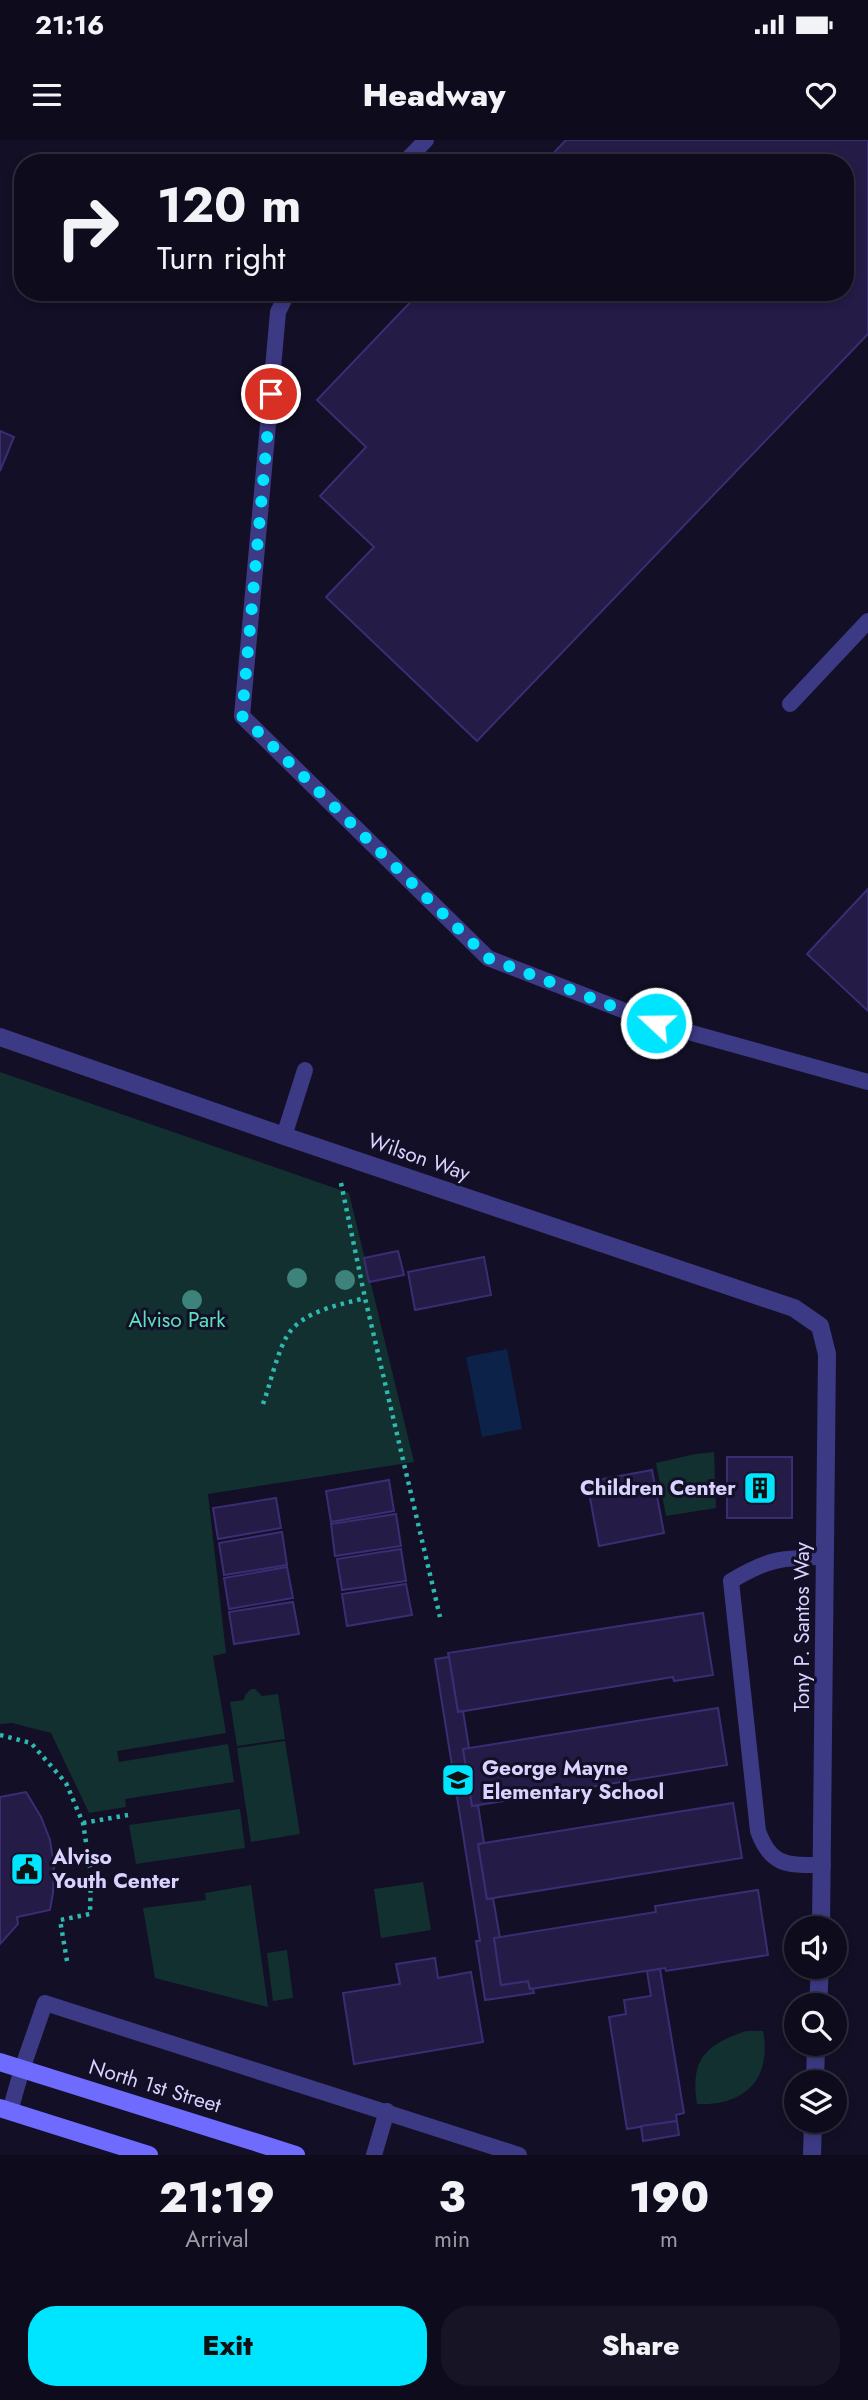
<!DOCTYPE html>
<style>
:root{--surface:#0e0b1c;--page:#171425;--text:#f1f3f6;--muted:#9b9ba3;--line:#2e2b3b;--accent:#00e5ff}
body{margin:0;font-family:Jost,sans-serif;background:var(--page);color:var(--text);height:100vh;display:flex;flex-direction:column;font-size:26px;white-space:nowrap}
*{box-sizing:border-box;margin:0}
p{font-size:23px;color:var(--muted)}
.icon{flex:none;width:38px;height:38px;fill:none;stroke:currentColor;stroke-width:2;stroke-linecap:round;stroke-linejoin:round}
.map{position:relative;height:2015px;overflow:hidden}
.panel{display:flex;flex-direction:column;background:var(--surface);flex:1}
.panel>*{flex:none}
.top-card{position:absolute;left:14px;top:14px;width:840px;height:147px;border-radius:28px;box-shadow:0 4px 10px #0003,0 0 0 2px var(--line);background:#0e0b1c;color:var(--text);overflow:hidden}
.buttons{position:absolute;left:784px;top:1776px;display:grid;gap:14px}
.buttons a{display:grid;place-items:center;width:63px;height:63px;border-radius:50%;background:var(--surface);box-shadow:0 4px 10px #0003,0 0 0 2px var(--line);font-size:35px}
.pin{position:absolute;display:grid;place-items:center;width:60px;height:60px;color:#fff;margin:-30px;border:4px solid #fff;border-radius:50%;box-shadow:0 2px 7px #0007}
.me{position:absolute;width:77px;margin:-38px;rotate:291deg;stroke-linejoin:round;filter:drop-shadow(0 0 5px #0008)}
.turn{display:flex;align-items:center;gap:24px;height:147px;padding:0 28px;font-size:32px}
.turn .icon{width:91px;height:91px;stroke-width:2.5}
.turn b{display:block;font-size:49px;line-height:60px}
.eta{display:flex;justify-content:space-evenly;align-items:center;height:119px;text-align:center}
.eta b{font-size:42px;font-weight:800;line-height:49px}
.button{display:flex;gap:14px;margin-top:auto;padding:14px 28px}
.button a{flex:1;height:80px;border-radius:28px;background:var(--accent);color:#111;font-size:28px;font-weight:800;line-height:80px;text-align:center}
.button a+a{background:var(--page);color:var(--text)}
.status{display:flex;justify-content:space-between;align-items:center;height:49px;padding:0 35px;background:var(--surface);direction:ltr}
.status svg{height:19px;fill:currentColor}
header{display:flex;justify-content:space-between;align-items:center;height:91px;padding:0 28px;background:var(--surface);font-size:32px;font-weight:800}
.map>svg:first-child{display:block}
.green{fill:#12302f}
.water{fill:#0c2248}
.building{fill:#241b47;stroke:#3b2d73;stroke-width:2}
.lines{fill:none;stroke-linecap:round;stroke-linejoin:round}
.path{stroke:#2fb8b0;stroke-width:4.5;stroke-dasharray:3.5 5;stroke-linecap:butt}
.lane{stroke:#3d3a85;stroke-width:16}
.street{stroke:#3d3a85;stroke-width:18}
.secondary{stroke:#6f6bff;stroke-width:18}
.tree{fill:#3d827b}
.route{stroke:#00e5ff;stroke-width:12;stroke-dasharray:0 21.6}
.labels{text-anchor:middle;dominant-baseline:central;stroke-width:6;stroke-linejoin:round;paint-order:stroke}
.street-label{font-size:21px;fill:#d9d4ff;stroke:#130f26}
.park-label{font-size:21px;fill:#5fe0c0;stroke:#130f26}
.poi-label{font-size:21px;font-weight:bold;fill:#d9d4ff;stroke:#130f26;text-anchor:start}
</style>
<div class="status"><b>21:16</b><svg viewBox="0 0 49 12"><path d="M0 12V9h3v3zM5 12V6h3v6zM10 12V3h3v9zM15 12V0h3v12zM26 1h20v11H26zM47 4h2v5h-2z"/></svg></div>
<header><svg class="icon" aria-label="menu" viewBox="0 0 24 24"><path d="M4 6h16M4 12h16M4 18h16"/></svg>Headway<svg class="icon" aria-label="heart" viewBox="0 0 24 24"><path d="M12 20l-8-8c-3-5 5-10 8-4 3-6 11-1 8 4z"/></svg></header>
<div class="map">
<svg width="868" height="2015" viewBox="0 0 868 2015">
<rect width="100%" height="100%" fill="#130f26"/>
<g class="green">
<path d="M0 932 349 1053 414 1322 208 1354 226 1513 213 1516 226 1593 117 1611 119 1622 228 1604 234 1642 125 1659 126 1667 89 1673 51 1593 12 1583 0 1584Z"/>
<path d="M714 1312 716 1368 666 1376 656 1323 695 1314Z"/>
<path d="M251 1549H255L262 1556 278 1554 285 1599 237 1606 230 1562 244 1560 245 1555Z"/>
<path d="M285 1601 300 1694 251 1702 237 1608Z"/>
<path d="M240 1669 245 1708 136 1724 129 1685Z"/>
<path d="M423 1742 431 1790 381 1798 374 1749Z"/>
<path d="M251 1745 268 1867 155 1838 143 1768 206 1760 205 1753Z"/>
<path d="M287 1810 293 1858 273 1861 267 1813Z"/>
<path d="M746 1891H763C772 1939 745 1966 697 1964 690 1919 705 1905 746 1891Z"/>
</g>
<path class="water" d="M507 1209 522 1289 482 1297 466 1217Z"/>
<g class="building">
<path d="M566 0H868V194L477 601 326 457 374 407 320 356 366 307 317 260 420 152H845V23H544Z"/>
<path d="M0 291 14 297 0 331Z"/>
<path d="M868 749V871L807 814Z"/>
<path d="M398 1111 404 1135 369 1142 364 1118Z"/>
<path d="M484 1117 491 1155 415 1170 408 1132Z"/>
<rect x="727" y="1317" width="65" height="61"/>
<path d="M652 1330 664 1393 599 1406 587 1342Z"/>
<path d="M389 1340 394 1371 331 1382 326 1351Z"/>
<path d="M276 1358 281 1388 218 1399 213 1368Z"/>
<path d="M396 1374 401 1406 335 1416 331 1384Z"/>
<path d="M282 1392 287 1425 224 1435 219 1403Z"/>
<path d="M401 1409 406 1441 342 1450 337 1419Z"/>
<path d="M287 1427 293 1458 229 1469 224 1438Z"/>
<path d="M406 1444 412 1475 347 1486 342 1454Z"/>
<path d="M293 1462 299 1494 234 1504 229 1472Z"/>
<path d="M703 1473 713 1535 674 1541 673 1537 458 1572 448 1513Z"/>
<path d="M449 1517 458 1572 463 1571 469 1608 463 1609 472 1666 478 1665 484 1703 478 1704 487 1759 493 1758 500 1798H494L501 1845 528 1841 530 1849H533L534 1853 485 1860 476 1801H480L435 1519Z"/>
<path d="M718 1568 727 1625 472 1666 463 1609Z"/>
<path d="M26 1652 41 1677 50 1700 54 1726 53 1753 50 1770 17 1777 18 1784 0 1804V1657Z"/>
<path d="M733 1663 742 1718 487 1759 478 1704Z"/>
<path d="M758 1750 768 1815 666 1831 665 1828 530 1849 528 1841 501 1845 494 1798 656 1772 655 1766Z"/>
<path d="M435 1818 438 1838 471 1832 483 1902 354 1924 343 1853 400 1844 396 1824Z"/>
<path d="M660 1829 684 1973 676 1975 677 1981 627 1989 609 1877 626 1874 624 1860 651 1856 647 1831Z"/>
<path d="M677 1981 679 1995 643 2001 641 1986Z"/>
</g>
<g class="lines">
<g class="path">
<path d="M341 1043 365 1158 440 1477"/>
<path d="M263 1264C270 1245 277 1213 287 1196 302 1171 339 1165 365 1158"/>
<path d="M0 1595 31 1603 66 1643 83 1683 91 1734 90 1774 60 1780 67 1821"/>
<path d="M83 1683 128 1675"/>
</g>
<g class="lane">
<path d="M404 23 426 0"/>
<path d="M288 152 278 172 242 576 488 818 656 883 868 942"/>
<path d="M790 564 868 481"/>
<path d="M284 996 305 930"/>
<path d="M823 1725C788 1725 771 1727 758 1691L731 1441C769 1418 782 1418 825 1417"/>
<path d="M10 1971 22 1929 45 1863 519 2015"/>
<path d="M374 2015 387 1971"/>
</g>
<g class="street">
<path d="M0 897 284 996 794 1168 820 1186 827 1214 821 1788"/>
<path d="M818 1866 820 1827"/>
<path d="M815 1942 816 1904"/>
<path d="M812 2015 813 1981"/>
</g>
<g class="secondary">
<path d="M0 1922 296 2015"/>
<path d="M0 1968 149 2015"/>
</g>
</g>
<g class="tree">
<circle cx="297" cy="1138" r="10"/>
<circle cx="345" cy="1140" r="10"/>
<circle cx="192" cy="1160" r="10"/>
</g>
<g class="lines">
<path class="route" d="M271 254 242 576 488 818 656 883"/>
</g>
<defs>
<symbol id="building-square" viewBox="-11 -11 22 22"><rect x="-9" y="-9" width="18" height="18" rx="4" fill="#00e5ff" stroke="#130f26"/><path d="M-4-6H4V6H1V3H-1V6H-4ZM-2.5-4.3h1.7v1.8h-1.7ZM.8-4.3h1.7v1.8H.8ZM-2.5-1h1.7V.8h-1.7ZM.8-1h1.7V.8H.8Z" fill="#111"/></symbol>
<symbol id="school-square" viewBox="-11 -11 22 22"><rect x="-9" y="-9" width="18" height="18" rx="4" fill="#00e5ff" stroke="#130f26"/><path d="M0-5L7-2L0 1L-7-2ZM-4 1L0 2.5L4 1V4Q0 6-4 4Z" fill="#111"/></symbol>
<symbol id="civic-square" viewBox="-11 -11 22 22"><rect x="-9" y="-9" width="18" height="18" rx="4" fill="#00e5ff" stroke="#130f26"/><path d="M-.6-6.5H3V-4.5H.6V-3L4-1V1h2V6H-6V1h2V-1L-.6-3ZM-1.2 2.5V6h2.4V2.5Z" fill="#111"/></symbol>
</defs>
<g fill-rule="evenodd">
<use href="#building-square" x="741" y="1329" width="38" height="38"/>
<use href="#school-square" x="439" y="1621" width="38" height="38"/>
<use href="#civic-square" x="8" y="1710" width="38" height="38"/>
</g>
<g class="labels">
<g class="street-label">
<text transform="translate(419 1017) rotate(19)">Wilson Way</text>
<text transform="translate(802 1487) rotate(-90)">Tony P. Santos Way</text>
<text transform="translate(155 1946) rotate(17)">North 1st Street</text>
</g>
<g class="park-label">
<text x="177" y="1180">Alviso Park</text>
</g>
<g class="poi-label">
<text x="736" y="1348" text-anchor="end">Children Center</text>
<text x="482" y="1628">George Mayne<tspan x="482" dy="24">Elementary School</tspan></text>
<text x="52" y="1717">Alviso<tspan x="52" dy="24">Youth Center</tspan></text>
</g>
</g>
</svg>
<div class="buttons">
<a><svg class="icon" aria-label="sound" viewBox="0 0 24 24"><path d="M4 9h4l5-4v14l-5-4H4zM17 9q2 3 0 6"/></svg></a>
<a><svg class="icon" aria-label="search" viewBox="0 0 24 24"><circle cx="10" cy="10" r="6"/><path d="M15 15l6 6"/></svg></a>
<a><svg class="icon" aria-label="layers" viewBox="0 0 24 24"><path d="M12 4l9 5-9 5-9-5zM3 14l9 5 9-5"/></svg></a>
</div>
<div class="pin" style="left:271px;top:254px;background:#d93025"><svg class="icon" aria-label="arrive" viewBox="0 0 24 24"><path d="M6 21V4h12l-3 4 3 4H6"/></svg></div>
<svg class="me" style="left:656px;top:883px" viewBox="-20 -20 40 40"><circle r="17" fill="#00e5ff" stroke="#fff" stroke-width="3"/><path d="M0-11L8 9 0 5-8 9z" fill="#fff"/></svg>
<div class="top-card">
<div class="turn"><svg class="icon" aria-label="right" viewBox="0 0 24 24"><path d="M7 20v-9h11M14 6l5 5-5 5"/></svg><div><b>120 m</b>Turn right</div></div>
</div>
</div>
<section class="panel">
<div class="eta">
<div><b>21:19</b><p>Arrival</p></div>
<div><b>3</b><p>min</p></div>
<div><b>190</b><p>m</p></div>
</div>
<div class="button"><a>Exit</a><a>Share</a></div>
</section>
